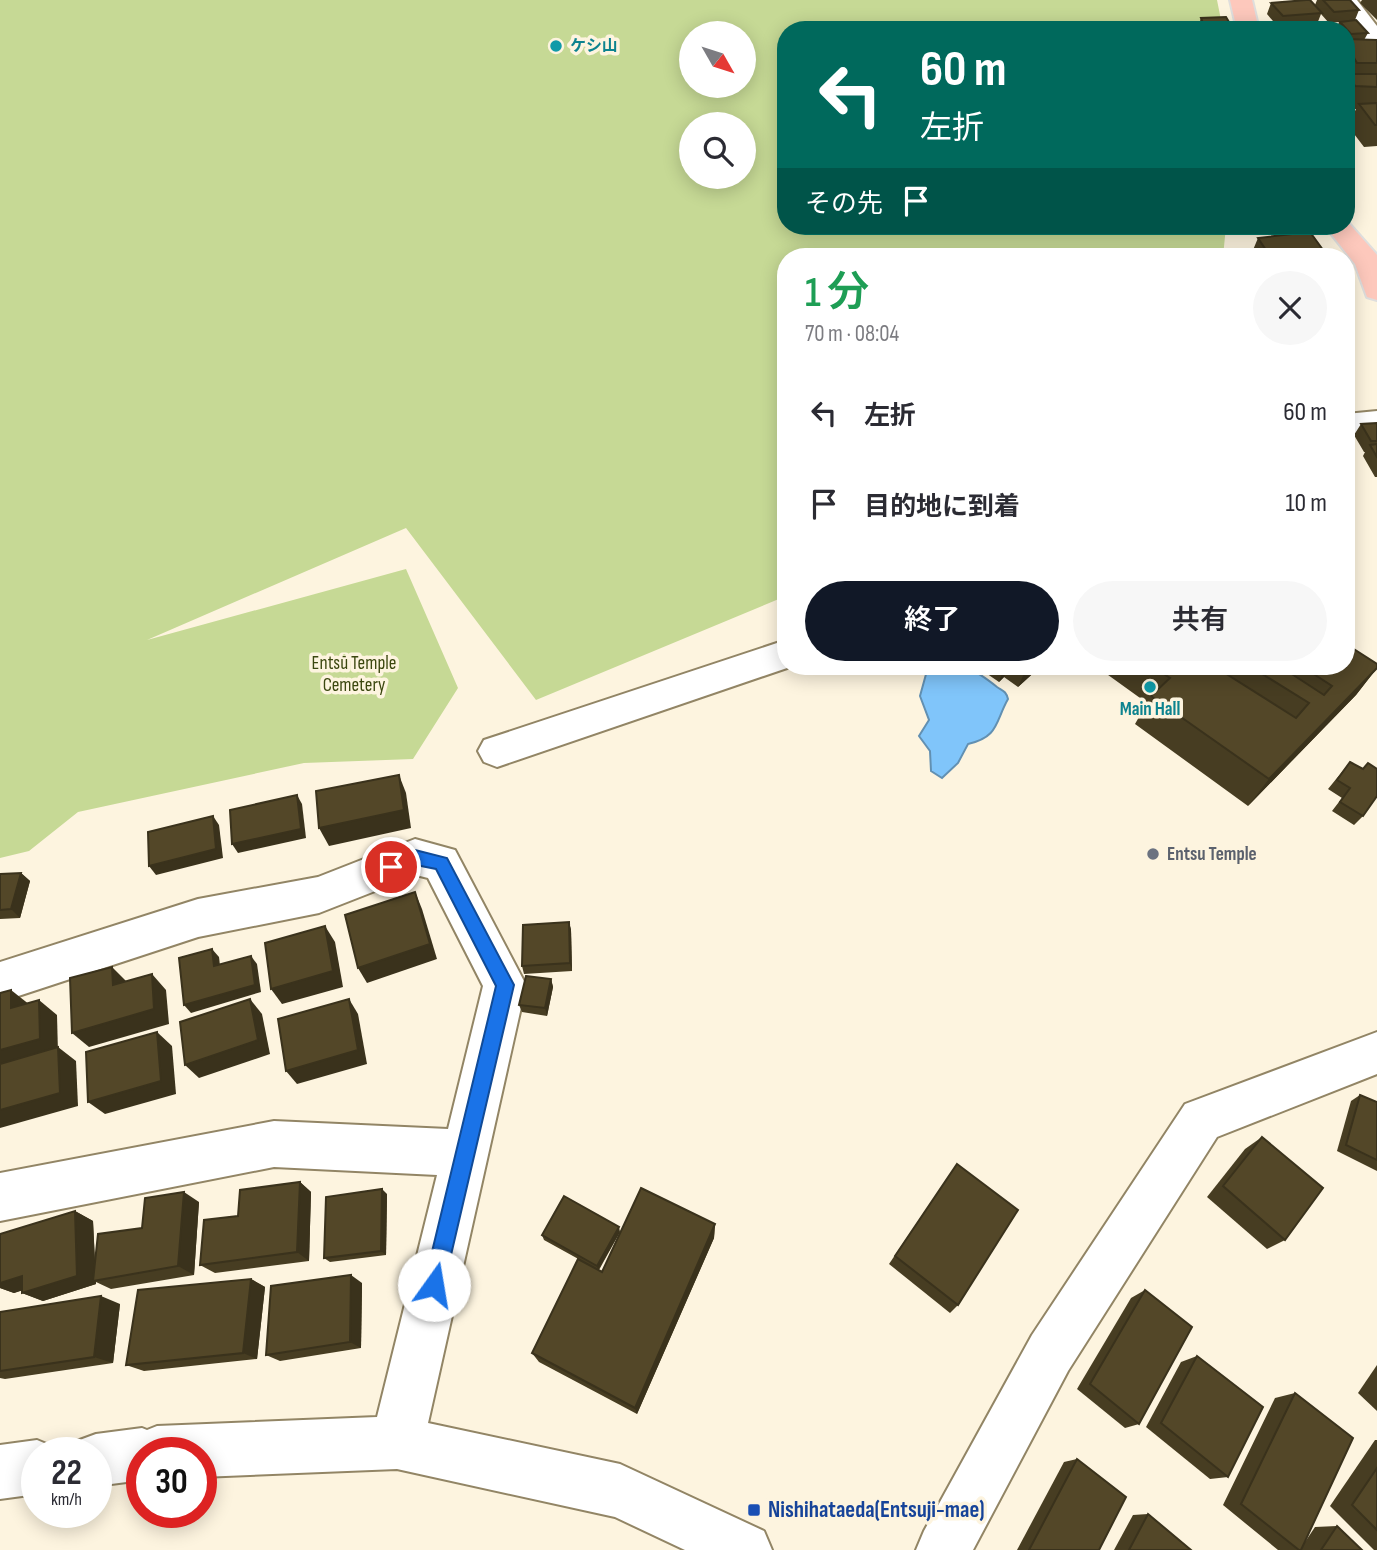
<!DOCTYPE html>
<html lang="ja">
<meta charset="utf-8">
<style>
:root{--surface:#fff;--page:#f7f7f7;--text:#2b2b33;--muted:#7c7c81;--accent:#111827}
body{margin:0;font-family:"Sofia Sans Condensed","Noto Sans JP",sans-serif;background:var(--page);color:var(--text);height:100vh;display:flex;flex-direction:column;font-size:26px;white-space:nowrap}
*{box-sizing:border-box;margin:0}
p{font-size:23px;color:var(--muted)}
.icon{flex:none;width:38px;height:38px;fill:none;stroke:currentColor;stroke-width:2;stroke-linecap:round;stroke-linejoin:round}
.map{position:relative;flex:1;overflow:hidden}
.sheet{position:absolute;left:777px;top:248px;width:578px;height:427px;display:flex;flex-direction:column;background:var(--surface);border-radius:28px;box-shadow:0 4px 18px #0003}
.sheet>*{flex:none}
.banner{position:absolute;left:777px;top:21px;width:578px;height:214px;border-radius:28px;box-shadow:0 4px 18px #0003;background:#00695c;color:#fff;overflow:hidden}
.needle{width:46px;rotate:129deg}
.buttons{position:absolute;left:679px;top:21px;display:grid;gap:14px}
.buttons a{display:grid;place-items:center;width:77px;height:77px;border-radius:50%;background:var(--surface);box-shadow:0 4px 18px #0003;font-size:35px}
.speed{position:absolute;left:21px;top:1437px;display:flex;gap:14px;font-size:35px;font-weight:700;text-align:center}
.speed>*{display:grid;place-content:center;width:91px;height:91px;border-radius:50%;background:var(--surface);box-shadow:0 4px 18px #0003;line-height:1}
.speed small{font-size:18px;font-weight:400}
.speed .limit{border:10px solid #d22;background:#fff;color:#111}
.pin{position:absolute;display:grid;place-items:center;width:60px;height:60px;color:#fff;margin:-30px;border:4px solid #fff;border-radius:50%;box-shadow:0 2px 7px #0007}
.me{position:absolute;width:77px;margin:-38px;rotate:13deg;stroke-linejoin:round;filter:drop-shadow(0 0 5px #0008)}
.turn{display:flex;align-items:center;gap:24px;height:147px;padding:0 28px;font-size:32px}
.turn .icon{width:91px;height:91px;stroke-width:2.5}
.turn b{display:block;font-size:49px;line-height:60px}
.then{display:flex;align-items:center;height:66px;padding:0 28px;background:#0003;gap:14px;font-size:26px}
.round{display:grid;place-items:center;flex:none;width:74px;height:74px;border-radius:37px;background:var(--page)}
.headline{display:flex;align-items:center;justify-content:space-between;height:119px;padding:0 28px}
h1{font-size:42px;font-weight:600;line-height:52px;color:#1e9e55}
.action{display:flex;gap:14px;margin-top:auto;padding:14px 28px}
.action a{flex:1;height:80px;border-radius:42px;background:var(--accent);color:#fff;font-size:28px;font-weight:600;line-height:80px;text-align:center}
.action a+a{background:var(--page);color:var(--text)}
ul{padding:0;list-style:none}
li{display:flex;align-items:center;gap:21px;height:91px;padding:0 28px}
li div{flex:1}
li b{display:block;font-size:26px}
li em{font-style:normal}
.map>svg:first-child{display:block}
.green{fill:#c6d995;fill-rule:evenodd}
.water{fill:#80c5fa;stroke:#6290b2;stroke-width:2}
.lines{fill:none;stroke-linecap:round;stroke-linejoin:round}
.minor-casing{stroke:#928565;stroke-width:4}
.major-casing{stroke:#dfdedd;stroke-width:4}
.minor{fill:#fff;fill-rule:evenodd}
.major{fill:#fdc8bc;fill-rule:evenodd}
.wall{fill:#473d22}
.shaded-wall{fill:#3a321c}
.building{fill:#534728;stroke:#3a321c;stroke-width:2}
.route{fill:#1a73e8;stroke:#114b97;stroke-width:2}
.culture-dot{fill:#0f9aa8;stroke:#fdf4df;stroke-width:2.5}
.worship-dot{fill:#6b7280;stroke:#fdf4df;stroke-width:2.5}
.transit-dot{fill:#1a4fb4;stroke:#fdf4df;stroke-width:2.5}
.labels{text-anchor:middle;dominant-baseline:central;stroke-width:7;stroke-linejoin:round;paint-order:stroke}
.far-culture-label{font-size:16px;font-weight:bold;fill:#0d838f;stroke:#fdf4df;text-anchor:start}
.park-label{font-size:19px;fill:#3b470f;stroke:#fdf4df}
.culture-label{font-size:19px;font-weight:bold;fill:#0d838f;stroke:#fdf4df}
.worship-label{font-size:19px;font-weight:bold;fill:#5b616d;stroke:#fdf4df;text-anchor:start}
.near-transit-label{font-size:23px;font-weight:bold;fill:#164399;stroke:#fdf4df;text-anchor:start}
</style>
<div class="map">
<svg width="1377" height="1550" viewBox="0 0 1377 1550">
<rect width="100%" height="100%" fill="#fdf4df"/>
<path class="green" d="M0 0H1217L1223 30H786V226H1226L1223 257H786V596L536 700 406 528 147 640 406 569 458 688 413 759 304 763 78 812 29 851 0 858ZM691 33H744V86H691ZM691 124H744V177H691Z"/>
<path class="water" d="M928 667C965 667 967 663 997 687 1003 691 1006 691 1008 699 995 722 999 737 968 744L958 763 942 778 931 771 930 751 919 736 929 720 920 696Z"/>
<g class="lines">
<defs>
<g id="minor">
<path d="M1334 0H1357L1377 26V48L1369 46Z"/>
<path d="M1377 411V431L1346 434V414Z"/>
<path d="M786 640V667H790L497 767 484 762 478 751 484 740Z"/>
<path d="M415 839 455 850 526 985 428 1423 620 1464 764 1531 772 1550H685L615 1517 397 1469 201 1477V1452H142V1480L96 1486V1452H73L77 1441 96 1434 142 1428 147 1430 157 1426 377 1417 437 1175 274 1167 0 1221V1173L274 1121 448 1129 483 986 428 878 416 875 319 913 198 937 0 1002V962L198 899 318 877Z"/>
<path d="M1377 1032V1074L1217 1137 1068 1371 973 1550H916L924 1531 1032 1335 1185 1104Z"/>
<path d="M37 1440 56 1448 58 1452H37V1494L0 1499V1445Z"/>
</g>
<g id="major">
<path d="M1230 0H1252L1259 30H1237Z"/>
<path d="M1346 220 1377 255V300L1367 297 1355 264 1325 226H1346Z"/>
</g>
</defs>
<use href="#minor" class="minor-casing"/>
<use href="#major" class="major-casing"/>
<use href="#minor" class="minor"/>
<use href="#major" class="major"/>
</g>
<g class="wall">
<path d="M1317 0H1350L1359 10 1355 20 1368 33 1364 40H1377V146L1364 147 1348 126 1356 109H1346V30H1336L1339 22 1329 23 1321 14 1317 24 1278 27 1267 14 1271 3 1315 5Z"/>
<path d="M1362 0H1377V20L1360 3Z"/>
<path d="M1201 18 1229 22 1226 30H1197Z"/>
<path d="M1273 226H1314L1310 233 1323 250 1320 257H1258L1253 250 1258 238 1280 236Z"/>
<path d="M1377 423V477H1375L1363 456 1365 452H1364L1354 435 1361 424Z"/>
<path d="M977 667H1040L1018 687 1004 677 999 682Z"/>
<path d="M1097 667H1281L1286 670 1288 667H1346L1377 668 1356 695 1248 806 1135 724 1147 703Z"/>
<path d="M1350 762 1363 769V816L1354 825 1332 811 1342 798 1328 789Z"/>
<path d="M21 873 30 881 20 918 0 919V874Z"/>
<path d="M569 922 571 930 572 971 524 974 522 966Z"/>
<path d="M551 979 553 987 547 1016 522 1012 519 1005Z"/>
<path d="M1360 1095 1377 1102V1171L1337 1151 1351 1101Z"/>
<path d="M1262 1137 1285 1240 1267 1249 1207 1197 1245 1149Z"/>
<path d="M957 1164 958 1305 950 1313 889 1264Z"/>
<path d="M300 1182 311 1192 309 1261 215 1273 200 1265 238 1216Z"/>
<path d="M387 1194 386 1255 330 1262 324 1258Z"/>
<path d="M199 1202 194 1275 111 1289 96 1282V1284L43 1301 22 1293V1290L14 1293 0 1288V1234L75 1211 93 1221 95 1264 142 1228Z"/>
<path d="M715 1224 714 1238 637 1414 539 1362 532 1353 582 1261 544 1240 542 1235 620 1232 599 1270 602 1272Z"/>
<path d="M251 1279 265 1287 257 1359 144 1371 126 1365Z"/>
<path d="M362 1283 361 1348 280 1361 266 1355Z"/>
<path d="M1145 1290 1139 1424 1125 1428 1077 1389 1131 1298Z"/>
<path d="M120 1304 113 1363 5 1379 0 1378V1371Z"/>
<path d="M1197 1356 1228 1477 1210 1479 1146 1427 1181 1362Z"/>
<path d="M1377 1365V1411L1358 1393Z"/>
<path d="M1295 1393 1303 1545 1315 1527 1337 1526 1362 1550H1278L1223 1505 1275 1398Z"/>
<path d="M1375 1440H1377V1550H1374L1330 1506Z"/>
<path d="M1077 1459 1099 1550H1017L1064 1462Z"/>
<path d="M1148 1514 1191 1550H1114L1133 1515Z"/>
</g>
<g class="shaded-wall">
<path d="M1004 667H1008L1004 677 999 682Z"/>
<path d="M1027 667H1040L1018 687Z"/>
<path d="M1231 667H1233L1220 688 1225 673Z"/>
<path d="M1377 668 1356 695 1248 806 1269 779Z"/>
<path d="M399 775 406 793 411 828 329 846 319 828Z"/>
<path d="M297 795 302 804 306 838 238 853 232 844Z"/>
<path d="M213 816 219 825 223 858 156 875 149 866Z"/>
<path d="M21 873 30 881 20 918 11 909Z"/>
<path d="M415 892 422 909 437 959 367 983 358 968Z"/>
<path d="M569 922 571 930 572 971 570 963Z"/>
<path d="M325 926 335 942 343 987 282 1004 271 989Z"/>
<path d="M212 949 219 957 221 974 214 966Z"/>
<path d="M251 956 257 964 261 992 191 1013 184 1005Z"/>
<path d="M112 967 127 982 113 985Z"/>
<path d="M152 974 166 990 169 1024 89 1047 72 1033Z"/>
<path d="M551 979 553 987 547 1016 545 1008Z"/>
<path d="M11 990 30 1005 11 1008Z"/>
<path d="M250 999 262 1014 270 1054 199 1078 185 1065Z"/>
<path d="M349 999 358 1014 367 1064 297 1084 286 1071Z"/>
<path d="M39 1000 57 1015 58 1053 0 1069V1050Z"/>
<path d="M157 1032 172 1046 176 1094 105 1114 88 1102Z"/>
<path d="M58 1047 76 1061 78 1106 0 1128V1110Z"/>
<path d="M300 1182 311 1192 309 1261 297 1252Z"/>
<path d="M382 1189 387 1194 386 1255 381 1251Z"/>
<path d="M184 1192 199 1202 194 1275 178 1266Z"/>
<path d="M75 1211 93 1221 96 1280 93 1281 96 1282V1284L43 1301 22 1293Z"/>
<path d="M715 1224 714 1238 637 1414 635 1408Z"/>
<path d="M619 1227 620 1232 598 1270 597 1266Z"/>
<path d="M351 1275 362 1283 361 1348 350 1342Z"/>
<path d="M22 1276 43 1284 14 1293 0 1288V1283Z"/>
<path d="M251 1279 265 1287 257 1359 243 1353Z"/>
<path d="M101 1296 120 1304 113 1363 94 1357Z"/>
</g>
<g class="building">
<path d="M1306 0H1310L1322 13 1283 16 1271 3Z"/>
<path d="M1323 0H1350L1359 10 1334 12Z"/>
<path d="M1226 17 1229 22 1203 23 1201 18Z"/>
<path d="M1356 20 1368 33 1351 34 1340 22Z"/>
<path d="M1346 39 1377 40V63H1357L1346 44Z"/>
<path d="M1348 74H1377V87L1355 86Z"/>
<path d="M1377 103V125H1375L1359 104Z"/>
<path d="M1310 232 1323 250 1270 256 1258 238Z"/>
<path d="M1377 423V441H1371L1361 424Z"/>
<path d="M1377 444V457L1370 445Z"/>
<path d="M1346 644 1377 664V668L1269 779 1151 696 1170 678 1153 667H1231L1225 673 1296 718 1309 703 1251 667H1281L1324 695 1332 686 1303 667H1346Z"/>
<path d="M1350 762 1363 769 1368 763 1377 769V796L1363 816 1340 802 1350 788 1337 780Z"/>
<path d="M399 775 404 810 319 828 316 791Z"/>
<path d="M297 795 301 829 232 844 230 810Z"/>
<path d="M213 816 216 849 149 866 148 832Z"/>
<path d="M21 873 11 909 0 910V874Z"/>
<path d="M415 892 430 944 358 968 345 915Z"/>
<path d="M569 922 570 963 522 966 523 925Z"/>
<path d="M325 926 333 971 271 989 265 943Z"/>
<path d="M212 949 214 966 251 956 255 985 184 1005 179 958Z"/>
<path d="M112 967 113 985 152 974 154 1009 72 1033 70 978Z"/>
<path d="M526 976 551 979 545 1008 519 1005Z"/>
<path d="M11 990V1008L39 1000 40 1039 0 1050V993Z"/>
<path d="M250 999 258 1040 185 1065 180 1022Z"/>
<path d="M349 999 358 1050 286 1071 278 1019Z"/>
<path d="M157 1032 161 1081 88 1102 86 1052Z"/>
<path d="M58 1047 60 1093 0 1110V1064Z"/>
<path d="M1360 1095 1377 1102V1160L1346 1145Z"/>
<path d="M1262 1137 1323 1188 1285 1240 1223 1186Z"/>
<path d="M957 1164 1018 1210 958 1305 895 1256Z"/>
<path d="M300 1182 297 1252 200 1265 204 1220 238 1216 240 1190Z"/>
<path d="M641 1188 715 1224 635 1408 532 1353 578 1259 602 1272Z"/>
<path d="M382 1189 381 1251 324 1258 326 1197Z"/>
<path d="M184 1192 178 1266 93 1281 98 1234 142 1228 145 1198Z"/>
<path d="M564 1196 619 1227 597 1266 542 1235Z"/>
<path d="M75 1211 77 1276 22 1293V1276L0 1283V1234Z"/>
<path d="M351 1275 350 1342 266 1355 271 1286Z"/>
<path d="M251 1279 243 1353 126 1365 138 1290Z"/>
<path d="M1145 1290 1192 1327 1139 1424 1090 1384Z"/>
<path d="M101 1296 94 1357 0 1371V1312Z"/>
<path d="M1197 1356 1263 1407 1228 1477 1161 1423Z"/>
<path d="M1295 1393 1353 1438 1301 1550H1299L1241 1504Z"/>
<path d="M1077 1459 1126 1497 1099 1550H1029Z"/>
<path d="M1377 1468V1530L1352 1505Z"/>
<path d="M1148 1514 1191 1550H1129Z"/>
<path d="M1337 1526 1362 1550H1321Z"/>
</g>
<path class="route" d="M415 850 447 858 514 985 444 1285 441 1292 434 1295 427 1292 424 1285 496 986 436 869 416 865 391 874 386 872 383 867 386 862Z"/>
<g class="culture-dot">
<circle cx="556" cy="46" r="7"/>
<circle cx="1150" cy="687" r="7"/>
</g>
<circle class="worship-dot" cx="1153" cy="854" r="7"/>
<rect class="transit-dot" x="747" y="1503" width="14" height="14" rx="3.5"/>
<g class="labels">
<g class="far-culture-label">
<text x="570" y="46">ケシ山</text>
</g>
<g class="park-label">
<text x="354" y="663">Entsū Temple<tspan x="354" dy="22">Cemetery</tspan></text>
</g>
<g class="culture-label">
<text x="1150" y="709">Main Hall</text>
</g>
<g class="worship-label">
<text x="1167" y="854">Entsu Temple</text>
</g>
<g class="near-transit-label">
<text x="768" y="1510">Nishihataeda(Entsuji-mae)</text>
</g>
</g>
</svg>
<div class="buttons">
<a><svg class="needle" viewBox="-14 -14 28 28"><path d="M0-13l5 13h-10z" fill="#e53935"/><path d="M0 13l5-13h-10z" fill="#7c7c81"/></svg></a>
<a><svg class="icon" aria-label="search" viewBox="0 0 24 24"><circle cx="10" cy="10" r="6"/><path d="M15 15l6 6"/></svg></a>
</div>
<div class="speed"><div>22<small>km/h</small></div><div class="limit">30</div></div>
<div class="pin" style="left:391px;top:867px;background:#d93025"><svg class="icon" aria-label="arrive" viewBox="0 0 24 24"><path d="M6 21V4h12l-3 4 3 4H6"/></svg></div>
<svg class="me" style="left:434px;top:1285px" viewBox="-20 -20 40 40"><circle r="19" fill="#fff"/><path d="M0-13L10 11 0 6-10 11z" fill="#1a73e8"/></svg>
<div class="banner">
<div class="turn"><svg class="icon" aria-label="left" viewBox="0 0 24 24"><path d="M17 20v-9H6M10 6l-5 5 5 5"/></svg><div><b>60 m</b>左折</div></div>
<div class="then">その先<svg class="icon" aria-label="arrive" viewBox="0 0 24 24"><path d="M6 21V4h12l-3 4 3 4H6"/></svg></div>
</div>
<section class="sheet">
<div class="headline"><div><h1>1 分</h1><p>70 m · 08:04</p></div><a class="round"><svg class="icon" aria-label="close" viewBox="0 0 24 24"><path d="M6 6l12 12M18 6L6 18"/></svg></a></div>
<ul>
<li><svg class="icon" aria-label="left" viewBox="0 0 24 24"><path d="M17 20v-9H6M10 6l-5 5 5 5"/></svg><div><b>左折</b></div><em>60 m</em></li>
<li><svg class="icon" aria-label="arrive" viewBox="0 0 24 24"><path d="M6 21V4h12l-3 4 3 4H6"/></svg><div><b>目的地に到着</b></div><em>10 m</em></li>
</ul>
<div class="action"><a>終了</a><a>共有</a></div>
</section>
</div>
